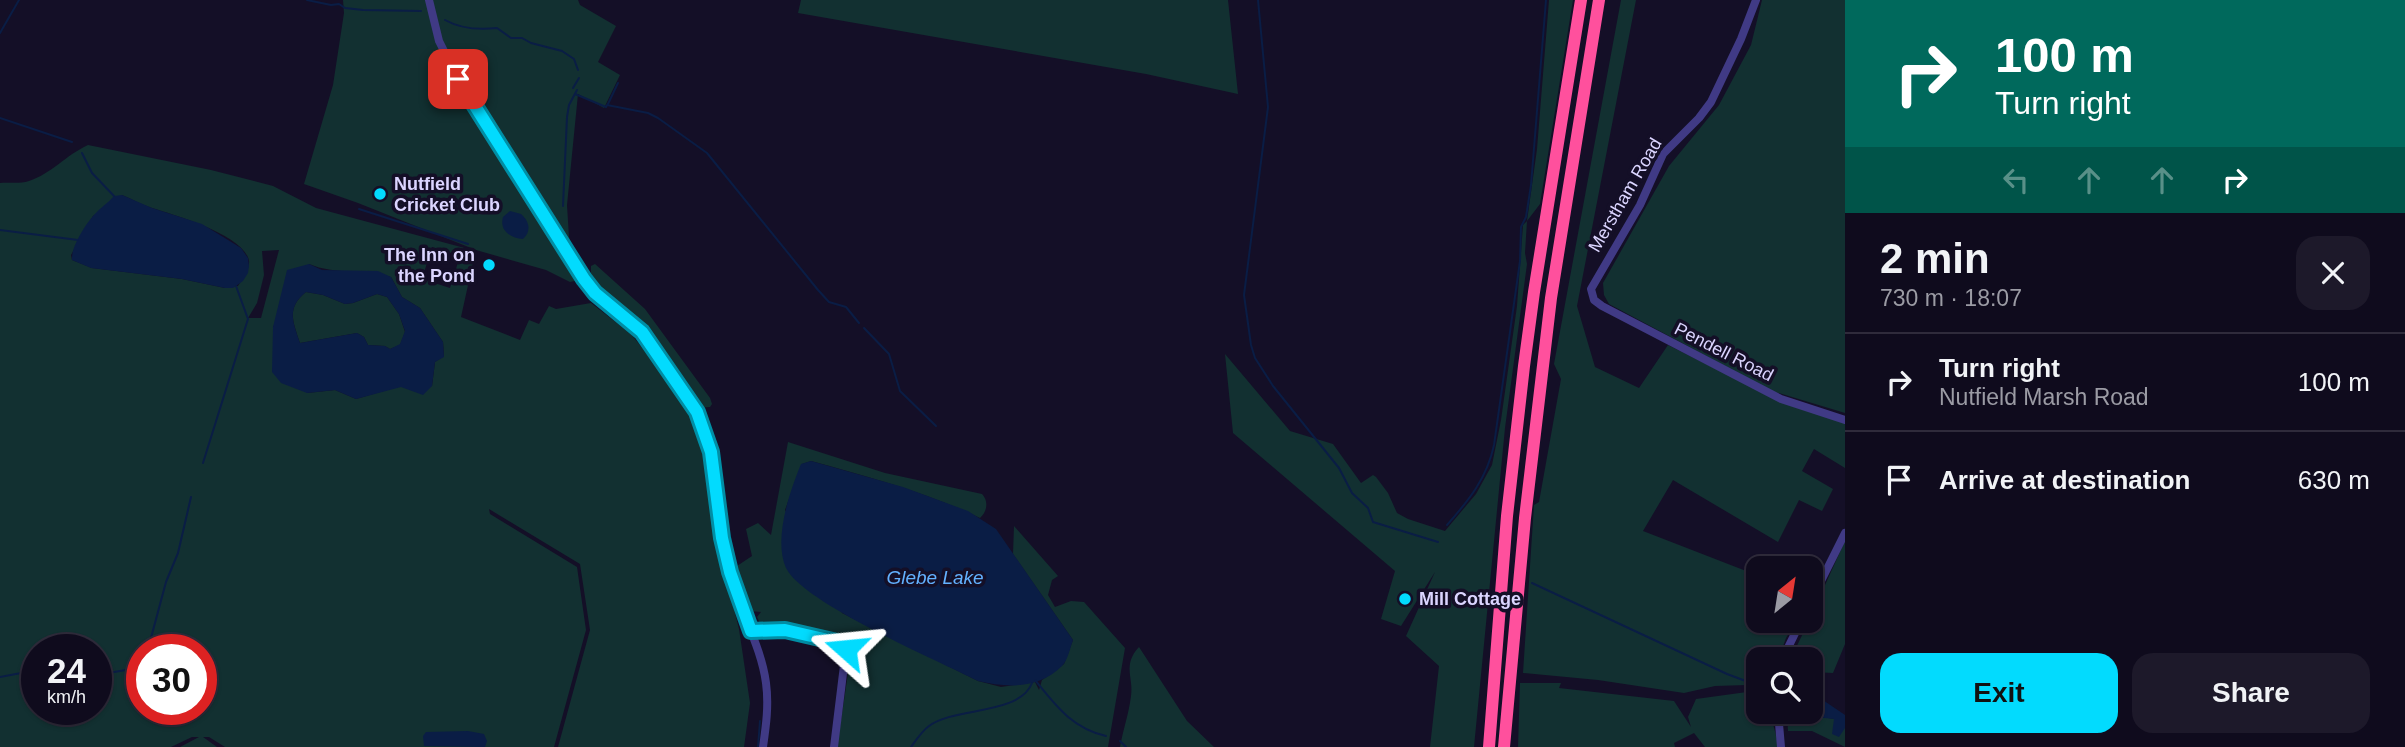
<!DOCTYPE html>
<meta charset="utf-8">
<style>
:root{--surface:#0f0b1d;--page:#1d192a;--text:#f1f3f6;--muted:#9b9ba4;--line:#2f2b3b;--accent:#02dbfe}
body{margin:0;font-family:Helvetica,sans-serif;background:var(--page);color:var(--text);height:100vh;display:flex;flex-direction:column;font-size:26px;white-space:nowrap}
*{box-sizing:border-box;margin:0}
p{font-size:23px;color:var(--muted)}
.icon{flex:none;width:38px;height:38px;fill:none;stroke:currentColor;stroke-width:2;stroke-linecap:round;stroke-linejoin:round}
.map{position:relative;flex:1;overflow:hidden}
.panel{display:flex;flex-direction:column;background:var(--surface);width:560px}
.panel>*{flex:none}
.top-card{background:#00695c;color:#fff;overflow:hidden}
.needle{width:46px;rotate:30deg}
.buttons{position:absolute;left:1746px;top:556px;display:grid;gap:14px}
.buttons a{display:grid;place-items:center;width:77px;height:77px;border-radius:14px;background:var(--surface);box-shadow:0 2px 5px #0004,0 0 0 2px var(--line);font-size:35px}
.speed{position:absolute;left:21px;top:634px;display:flex;gap:14px;font-size:35px;font-weight:700;text-align:center}
.speed>*{display:grid;place-content:center;width:91px;height:91px;border-radius:50%;background:var(--surface);box-shadow:0 2px 5px #0004,0 0 0 2px var(--line);line-height:1}
.speed small{font-size:18px;font-weight:400}
.speed .limit{border:10px solid #d22;background:#fff;color:#111}
.pin{position:absolute;display:grid;place-items:center;width:60px;height:60px;color:#fff;margin:-30px;border-radius:14px;box-shadow:0 4px 10px #0006}
.me{position:absolute;width:77px;margin:-38px;rotate:288deg;stroke-linejoin:round;filter:drop-shadow(0 0 5px #0008)}
.turn{display:flex;align-items:center;gap:24px;height:147px;padding:0 35px;font-size:32px}
.turn .icon{width:91px;height:91px;stroke-width:2.5}
.turn b{display:block;font-size:49px;line-height:60px}
.lanes{display:flex;align-items:center;height:66px;padding:0 35px;background:#0003;justify-content:center;gap:35px;direction:ltr}
.lanes .off{opacity:.35}
.round{display:grid;place-items:center;flex:none;width:74px;height:74px;border-radius:21px;background:var(--page)}
.head{display:flex;align-items:center;justify-content:space-between;height:119px;padding:0 35px}
h1{font-size:42px;font-weight:700;line-height:52px}
.cta{display:flex;gap:14px;margin-top:auto;padding:14px 35px}
.cta a{flex:1;height:80px;border-radius:21px;background:var(--accent);color:#111;font-size:28px;font-weight:700;line-height:80px;text-align:center}
.cta a+a{background:var(--page);color:var(--text)}
ul{padding:0;list-style:none}
li{display:flex;align-items:center;gap:21px;height:98px;padding:0 35px;border-top:2px solid var(--line)}
li div{flex:1}
li b{display:block;font-size:26px}
li em{font-style:normal}
main{display:flex;flex:1;min-height:0}
.map>svg:first-child{display:block}
.green{fill:#123031;fill-rule:evenodd}
.water{fill:#0a1d45;fill-rule:evenodd}
.lines{fill:none;stroke-linecap:round;stroke-linejoin:round}
.stream{stroke:#0a1d45;stroke-width:2}
.minor{stroke:#403a85;stroke-width:8}
.highway{stroke:#ff509d;stroke-width:12}
.route-casing{stroke:#018ea5;stroke-width:18}
.route{stroke:#02dbfe;stroke-width:12}
.poi-dot{fill:#02dbfe;stroke:#140f27;stroke-width:2.5}
.labels{text-anchor:middle;dominant-baseline:central;stroke-width:7;stroke-linejoin:round;paint-order:stroke}
.poi-label{font-size:18px;font-weight:bold;fill:#dbd5ff;stroke:#140f27;text-anchor:start}
.street-label{font-size:18px;fill:#dbd5ff;stroke:#140f27}
.water-label{font-size:19px;font-style:italic;fill:#63b1ff;stroke:#140f27}
</style>
<main>
<div class="map">
<svg width="1845" height="747" viewBox="0 0 1845 747">
<rect width="100%" height="100%" fill="#140f27"/>
<g class="green">
<path d="M343 0H578L580 5 616 26 598 62 620 75 604 108 578 94 567 205 569 237 584 279 570 282 546 270 476 250 358 203 304 184 333 85 344 13Z"/>
<path d="M801 0H1228L1238 94 1146 74 798 13Z"/>
<path d="M1549 0H1573L1540 204 1527 221 1525 253 1527 264 1505 428 1474 747H1430L1439 666 1406 636 1435 572 1401 626 1381 619 1395 571 1233 433 1225 354 1290 431 1333 444 1361 483 1373 475 1376 477 1388 493 1397 513 1408 519 1445 531 1476 494 1492 465 1501 420 1517 306 1523 225 1527 221 1537 149Z"/>
<path d="M1621 0H1636L1577 306 1595 367 1639 388 1668 345 1722 372 1845 423V468L1814 449 1802 471 1833 489 1822 511 1799 500 1778 542 1673 480 1643 531 1759 576V621H1797L1786 638 1778 660H1759V689L1747 685 1715 686 1684 693 1598 680 1523 673 1534 505 1539 502 1561 379 1554 364Z"/>
<path d="M1762 0H1845V413L1772 391 1609 304 1604 295 1603 283 1669 166 1719 105 1751 45Z"/>
<path d="M88 145 211 170 273 186 316 208 472 250 474 258 461 317 520 340 529 320 539 324 549 306 556 309 591 303 631 334 685 401 704 444 713 524 739 629 750 703 744 747H558L590 630 580 564 489 509 490 514 577 567 586 630 554 747H225L209 737H203L217 747H180L199 737H192L171 747H0V183C9 182 20 184 29 181 51 174 66 155 88 145ZM122 195C132 199 142 205 152 208 174 215 245 235 249 261 250 269 242 279 238 286L225 288 182 279 92 268 72 260 71 255 93 216ZM432 247 460 256 450 288 422 279ZM279 250 261 318H248L257 303 264 275 262 251ZM309 264C335 275 364 269 391 277L402 297 420 308 443 342 444 356 435 362 432 386 410 389 401 386 356 399 335 390 307 393 273 327ZM37 649H96V709H37ZM142 649H201V709H142Z"/>
<path d="M595 264 645 309 710 398 712 404 710 407 696 408 660 349 636 319 591 283V266Z"/>
<path d="M306 292 323 295 345 304 353 303 377 294 387 297 399 314 405 332 400 345 390 349 385 346 368 345 364 337 357 333 300 343C293 321 286 308 306 292Z"/>
<path d="M788 442 885 473 982 494C989 501 987 512 980 518 926 492 869 477 811 461L802 464 785 510 842 613 978 681 1001 687 1035 682 1039 690 1042 680 1064 664 1073 640 1013 554 1014 526 1058 576 1052 580 1048 595 1055 607 1071 601 1084 602 1125 648 1108 747H837L852 647 793 628H762L757 617 761 612 750 611 734 568 752 556 746 529 758 523 771 535Z"/>
<path d="M1845 541V644L1833 673 1813 672 1811 671V660H1790L1809 621H1811V616Z"/>
<path d="M1139 647 1187 721 1214 747H1120C1123 730 1129 713 1131 696 1134 678 1122 665 1139 647Z"/>
<path d="M1520 683H1561L1559 688 1674 701 1691 727 1688 717 1696 699 1747 692 1759 696V712H1770L1779 747H1705L1694 733 1674 743 1675 747H1518Z"/>
<path d="M1787 712 1835 719 1845 728V747L1812 731H1788Z"/>
</g>
<g class="water">
<path d="M122 195 152 208 202 224 241 248 248 258 249 266 248 273 243 281 233 288H225L182 279 91 268 72 260C71 247 85 225 94 215 100 208 108 203 114 196Z"/>
<path d="M510 211 521 214C529 221 532 231 523 239 511 238 499 231 503 217Z"/>
<path d="M309 264 322 270 378 271 391 277 402 297 420 308 443 342 444 357 435 362 432 386 423 395 401 387 356 399 335 390 307 393 281 383 272 372 273 327 287 270ZM306 292 323 295 345 304 353 303 377 294 387 297 399 314 405 331 400 344 390 349 385 346 368 345 364 337 357 333 300 343C293 322 286 308 306 292Z"/>
<path d="M811 461 903 487 968 511 996 529 1073 640C1070 648 1068 660 1062 666 1039 689 1008 688 978 681 939 661 803 603 786 568 773 539 790 491 801 464Z"/>
<path d="M1811 692 1845 715V728L1839 737 1832 734 1834 719 1796 715 1794 712H1811Z"/>
<path d="M468 731 484 734 487 741 485 747 424 746 423 736 426 732Z"/>
</g>
<g class="lines">
<g class="stream">
<path d="M307 0 331 5 339 4 345 8 363 10 421 11"/>
<path d="M1258 0 1268 107 1244 295 1251 345 1255 358 1273 386 1339 468 1352 493 1368 508 1373 522 1438 542"/>
<path d="M445 20C461 29 479 30 497 28L511 38H522L531 43 562 51 574 59 578 70"/>
<path d="M0 33 19 0"/>
<path d="M573 88 579 78"/>
<path d="M575 94 606 107 607 105 648 113 658 118 707 153 818 290 829 302 846 307 859 323"/>
<path d="M608 104 618 83"/>
<path d="M0 118 72 142"/>
<path d="M82 153 92 173 114 196"/>
<path d="M563 206 567 117 569 105 577 90"/>
<path d="M359 209 468 244"/>
<path d="M0 230 78 240"/>
<path d="M864 328 889 354 900 391 936 426"/>
<path d="M203 463 248 319 236 286"/>
<path d="M1447 525C1469 500 1487 478 1494 445L1520 261 1521 227 1526 217 1531 185 1546 0"/>
<path d="M1532 583 1727 674 1759 686"/>
<path d="M148 649 166 582 178 553 191 497"/>
<path d="M96 675 138 668 142 662"/>
<path d="M0 677 37 670"/>
<path d="M1035 680C1056 706 1072 728 1106 736"/>
<path d="M1120 741 1126 747"/>
<path d="M758 747 760 721"/>
<path d="M911 747C916 740 922 731 929 726 954 707 1020 715 1032 683"/>
</g>
<g class="minor">
<path d="M429 0 439 41 458 79 584 279C598 298 618 308 635 325 656 345 683 385 697 411 719 455 717 523 730 572 739 610 761 645 766 683 769 705 766 726 763 747"/>
<path d="M1756 0 1741 39 1711 102 1699 118 1663 154 1640 205 1591 289 1594 300 1602 306 1781 399 1845 420"/>
<path d="M1811 601 1845 533"/>
<path d="M751 631 785 630 807 637 837 642 846 649 834 747"/>
<path d="M1782 660 1801 621"/>
<path d="M1778 712 1781 747"/>
</g>
<g class="highway">
<path d="M1489 747 1507 516 1524 366 1534 292 1581 0"/>
<path d="M1504 747 1525 518 1551 298 1599 0"/>
</g>
</g>
<g class="lines">
<defs>
<path id="route" d="M458 79 584 279 595 293 642 332 697 412 711 452 722 538 730 572 751 631 785 630 837 642 846 649"/>
</defs>
<use href="#route" class="route-casing"/>
<use href="#route" class="route"/>
</g>
<g class="poi-dot">
<circle cx="380" cy="194" r="7"/>
<circle cx="489" cy="265" r="7"/>
<circle cx="1405" cy="599" r="7"/>
</g>
<g class="labels">
<g class="poi-label">
<text x="394" y="184">Nutfield<tspan x="394" dy="21">Cricket Club</tspan></text>
<text x="475" y="255" text-anchor="end">The Inn on<tspan x="475" dy="21">the Pond</tspan></text>
<text x="1419" y="599">Mill Cottage</text>
</g>
<g class="street-label">
<text transform="translate(1625 195) rotate(-60)">Merstham Road</text>
<text transform="translate(1724 352) rotate(27)">Pendell Road</text>
</g>
<g class="water-label">
<text x="935" y="577">Glebe Lake</text>
</g>
</g>
</svg>
<div class="buttons">
<a><svg class="needle" viewBox="-14 -14 28 28"><path d="M0-13l5 13h-10z" fill="#e53935"/><path d="M0 13l5-13h-10z" fill="#9b9ba4"/></svg></a>
<a><svg class="icon" aria-label="search" viewBox="0 0 24 24"><circle cx="10" cy="10" r="6"/><path d="M15 15l6 6"/></svg></a>
</div>
<div class="speed"><div>24<small>km/h</small></div><div class="limit">30</div></div>
<div class="pin" style="left:458px;top:79px;background:#d93025"><svg class="icon" aria-label="arrive" viewBox="0 0 24 24"><path d="M6 21V4h12l-3 4 3 4H6"/></svg></div>
<svg class="me" style="left:846px;top:649px" viewBox="-20 -20 40 40"><path d="M0-17L14 15 0 8-14 15z" fill="#02dbfe" stroke="#fff" stroke-width="4"/></svg>
</div>
<section class="panel">
<div class="top-card">
<div class="turn"><svg class="icon" aria-label="right" viewBox="0 0 24 24"><path d="M7 20v-9h11M14 6l5 5-5 5"/></svg><div><b>100 m</b>Turn right</div></div>
<div class="lanes"><svg class="icon off" aria-label="left" viewBox="0 0 24 24"><path d="M17 20v-9H6M10 6l-5 5 5 5"/></svg><svg class="icon off" aria-label="ahead" viewBox="0 0 24 24"><path d="M12 20V5M6 11l6-6 6 6"/></svg><svg class="icon off" aria-label="ahead" viewBox="0 0 24 24"><path d="M12 20V5M6 11l6-6 6 6"/></svg><svg class="icon" aria-label="right" viewBox="0 0 24 24"><path d="M7 20v-9h11M14 6l5 5-5 5"/></svg></div>
</div>
<div class="head"><div><h1>2 min</h1><p>730 m · 18:07</p></div><a class="round"><svg class="icon" aria-label="close" viewBox="0 0 24 24"><path d="M6 6l12 12M18 6L6 18"/></svg></a></div>
<ul>
<li><svg class="icon" aria-label="right" viewBox="0 0 24 24"><path d="M7 20v-9h11M14 6l5 5-5 5"/></svg><div><b>Turn right</b><p>Nutfield Marsh Road</p></div><em>100 m</em></li>
<li><svg class="icon" aria-label="arrive" viewBox="0 0 24 24"><path d="M6 21V4h12l-3 4 3 4H6"/></svg><div><b>Arrive at destination</b></div><em>630 m</em></li>
</ul>
<div class="cta"><a>Exit</a><a>Share</a></div>
</section>
</main>
